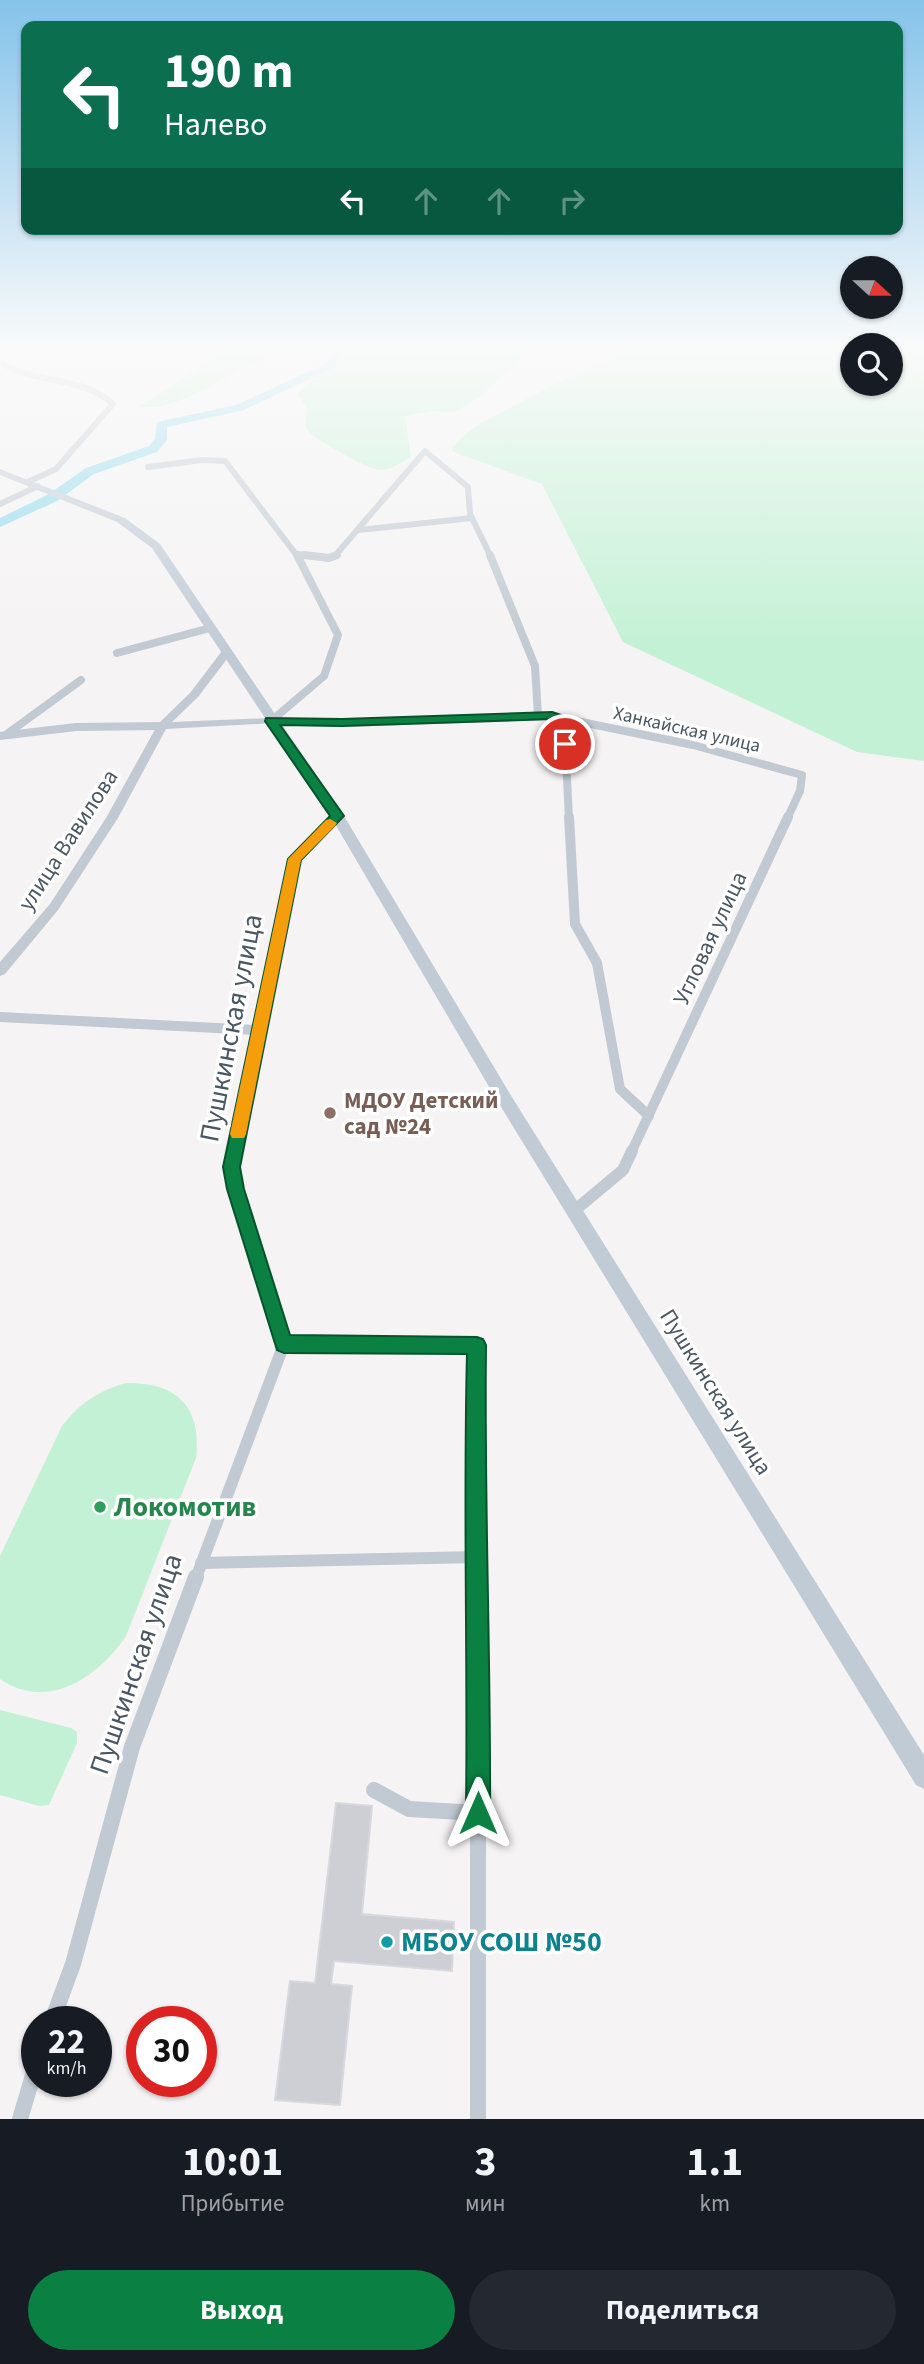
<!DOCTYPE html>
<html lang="ru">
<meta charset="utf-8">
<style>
:root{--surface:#171b24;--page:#242831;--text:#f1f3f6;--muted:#9ea1a6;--accent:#0b8043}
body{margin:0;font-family:"Source Sans 3",sans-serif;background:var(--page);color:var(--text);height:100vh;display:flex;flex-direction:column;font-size:26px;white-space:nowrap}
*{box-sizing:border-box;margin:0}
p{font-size:23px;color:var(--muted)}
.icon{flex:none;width:38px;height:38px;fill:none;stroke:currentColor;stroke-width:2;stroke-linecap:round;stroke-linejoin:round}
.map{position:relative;height:2119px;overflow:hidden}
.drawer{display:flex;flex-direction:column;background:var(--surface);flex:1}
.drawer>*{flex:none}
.top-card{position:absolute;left:21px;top:21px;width:882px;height:214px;border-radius:14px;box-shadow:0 2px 5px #0004;background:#0b6e4f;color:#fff;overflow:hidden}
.needle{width:46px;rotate:111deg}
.controls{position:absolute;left:840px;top:256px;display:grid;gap:14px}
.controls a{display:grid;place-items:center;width:63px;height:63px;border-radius:50%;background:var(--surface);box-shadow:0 2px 5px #0004;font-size:35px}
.speed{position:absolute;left:21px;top:2006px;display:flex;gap:14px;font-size:35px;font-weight:700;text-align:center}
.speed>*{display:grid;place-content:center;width:91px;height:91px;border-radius:50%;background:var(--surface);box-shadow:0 2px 5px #0004;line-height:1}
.speed small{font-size:18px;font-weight:400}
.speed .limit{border:10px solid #d22;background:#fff;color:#111}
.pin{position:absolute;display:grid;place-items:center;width:60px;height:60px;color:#fff;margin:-30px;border:4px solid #fff;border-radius:50%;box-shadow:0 2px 7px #0007}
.me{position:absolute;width:77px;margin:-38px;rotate:0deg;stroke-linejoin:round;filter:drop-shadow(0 0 5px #0008)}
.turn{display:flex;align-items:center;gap:24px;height:147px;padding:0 28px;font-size:32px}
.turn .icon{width:91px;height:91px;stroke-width:2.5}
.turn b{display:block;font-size:49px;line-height:60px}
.lanes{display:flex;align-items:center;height:66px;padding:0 28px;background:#0003;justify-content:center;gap:35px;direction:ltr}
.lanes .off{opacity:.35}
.eta{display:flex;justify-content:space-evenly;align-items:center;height:119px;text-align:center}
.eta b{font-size:42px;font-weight:700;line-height:49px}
.action{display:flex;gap:14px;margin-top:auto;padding:14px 28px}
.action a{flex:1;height:80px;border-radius:42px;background:var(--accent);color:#fff;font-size:28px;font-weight:700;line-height:80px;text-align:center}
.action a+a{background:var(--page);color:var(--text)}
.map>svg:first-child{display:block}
.green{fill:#c3f1d5}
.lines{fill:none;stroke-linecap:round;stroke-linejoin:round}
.river{fill:#90daee;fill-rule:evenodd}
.building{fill:#cdcfd5;stroke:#d7d9de;stroke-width:2}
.minor-far4{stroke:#c1cad2;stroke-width:6}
.minor-far3{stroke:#c1cad2;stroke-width:8}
.minor-far2{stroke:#c1cad2;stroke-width:10}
.minor-far1{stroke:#c1cad2;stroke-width:12}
.minor{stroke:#c1cad2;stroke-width:16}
.tertiary{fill:#c1cad2;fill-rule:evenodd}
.secondary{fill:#c1cbd6;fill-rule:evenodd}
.route{fill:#0b8043;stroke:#07532c;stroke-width:2}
.slow{fill:#f59e0b}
.education-dot{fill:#8d6e63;stroke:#fff;stroke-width:2.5}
.leisure-dot{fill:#2e9e5b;stroke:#fff;stroke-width:2.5}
.culture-dot{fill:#0f9aa8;stroke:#fff;stroke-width:2.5}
.labels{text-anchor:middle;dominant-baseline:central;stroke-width:7;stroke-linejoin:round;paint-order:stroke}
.far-street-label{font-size:19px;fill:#4a5661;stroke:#fff}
.street-label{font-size:23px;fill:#4a5661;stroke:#fff}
.education-label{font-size:23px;font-weight:bold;fill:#785e54;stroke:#fff;text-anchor:start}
.near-street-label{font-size:28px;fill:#4a5661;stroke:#fff}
.near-leisure-label{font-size:28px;font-weight:bold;fill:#27864d;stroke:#fff;text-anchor:start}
.near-culture-label{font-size:28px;font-weight:bold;fill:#0d838f;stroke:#fff;text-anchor:start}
</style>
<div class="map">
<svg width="924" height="2119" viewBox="0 0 924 2119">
<rect width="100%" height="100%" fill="#f5f3f3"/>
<g class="green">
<path d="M227 350H536L529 352 503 374 483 395 454 412 431 411 405 416 411 457C402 462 391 470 380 470 368 469 314 440 307 429 304 424 307 414 307 407L297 394 325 368 327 359C311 356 294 353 278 356 233 365 185 412 139 407Z"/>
<path d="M632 350H852V383H891V350H924V761L857 752 623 642 542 484 453 452 452 448C469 426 495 416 519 403 556 383 592 365 632 350Z"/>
<path d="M126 1383C177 1382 202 1407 196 1458L126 1636C98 1677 48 1712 0 1679V1556L62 1426C80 1403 98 1391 126 1383Z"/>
<path d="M0 1710 71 1728 77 1732V1743L49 1805 39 1806 0 1795Z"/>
</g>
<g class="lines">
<path class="river" d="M336 350H346L333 368 244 410 167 427V440L157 452 94 474 57 501 0 527V518L47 495 86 468 149 446 155 439 157 422 236 405 325 364Z"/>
</g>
<path class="building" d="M336 1803 372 1806 362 1914 454 1922 452 1971 334 1961 331 1984 352 1986 340 2105 275 2100 290 1981 315 1983Z"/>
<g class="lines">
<g class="minor-far4">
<path d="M0 362C35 385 82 375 113 404L56 469 28 482"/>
<path d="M148 467 202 460 225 461 298 557"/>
<path d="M0 504 38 486"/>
<path d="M359 530 472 518"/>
<path d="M297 554 318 557"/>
<path d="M334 557 425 451 468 487 470 514 491 557"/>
</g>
<g class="minor-far3">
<path d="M304 555 329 558 337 555"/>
<path d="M490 555 535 666 538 716"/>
<path d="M117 653 210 628"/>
<path d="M564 718 569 819"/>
<path d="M271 721 324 676 338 635 297 555"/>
<path d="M271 721 342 723 552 716 693 745 802 775 800 791 787 819"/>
<path d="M7 734 81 680"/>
<path d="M0 736 76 727 162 726"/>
<path d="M334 819 337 816"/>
</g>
<g class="minor-far2">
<path d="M569 817 575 924 597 963 620 1089 649 1116"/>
<path d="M0 1017 258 1030"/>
<path d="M235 1153 295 859 336 817"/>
<path d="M631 1153 788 817"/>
</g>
<g class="minor-far1">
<path d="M574 1211 623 1170 632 1151"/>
<path d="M284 1344 477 1345 475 1451 478 1578"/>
<path d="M201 1563 478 1557"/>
<path d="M196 1578 284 1344 235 1189 232 1166 235 1151"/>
</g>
<g class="minor">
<path d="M478 1577V2119"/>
<path d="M374 1790 409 1809 478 1813"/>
<path d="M52 2021 73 1964 132 1747 196 1577"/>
<path d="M20 2119 37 2062"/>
</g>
<path class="tertiary" d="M226 650 230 651V655L198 697 172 722 271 718 276 721 275 723 166 729 118 818 58 910 5 974 0 976V962L50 904 106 818 158 724 190 693 222 651Z"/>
<path class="secondary" d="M0 469 125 518 160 544 344 816 510 1094 924 1755V1789L916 1785 498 1102 331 817 152 548 117 522 0 475Z"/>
</g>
<linearGradient id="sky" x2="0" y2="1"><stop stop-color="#85c3ea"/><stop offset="0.54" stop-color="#fafafa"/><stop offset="1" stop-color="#fafafa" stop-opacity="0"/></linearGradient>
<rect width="924" height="646" fill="url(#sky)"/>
<path class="route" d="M552 712 570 718 569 746H560L559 744 558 720 552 719 342 726 280 725 344 816 301 860 240 1167 244 1189 290 1335 477 1337 483 1339 486 1345C484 1501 491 1657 490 1813L487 1821 478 1825 470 1821 466 1813C468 1660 463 1507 467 1354L284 1353 277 1350 227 1189 223 1167 288 859 330 816 265 721 266 718 342 719Z"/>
<path class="slow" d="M330 819 337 823 335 826 301 860 246 1134 244 1138H232L230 1134 288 859 326 820Z"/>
<circle class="education-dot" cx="330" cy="1113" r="7"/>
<circle class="leisure-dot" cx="100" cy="1507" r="7"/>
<circle class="culture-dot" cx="387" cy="1942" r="7"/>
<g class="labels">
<g class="far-street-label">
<text transform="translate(687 730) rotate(13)">Ханкайская улица</text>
</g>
<g class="street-label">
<text transform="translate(68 840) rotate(-57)">улица Вавилова</text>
<text transform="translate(710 938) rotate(-65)">Угловая улица</text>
<text transform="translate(716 1392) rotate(58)">Пушкинская улица</text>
</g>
<g class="education-label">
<text x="344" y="1100">МДОУ Детский<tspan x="344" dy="26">сад №24</tspan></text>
</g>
<g class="near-street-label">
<text transform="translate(231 1028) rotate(-79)">Пушкинская улица</text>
<text transform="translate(136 1664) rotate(-71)">Пушкинская улица</text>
</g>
<g class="near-leisure-label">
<text x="114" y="1507">Локомотив</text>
</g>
<g class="near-culture-label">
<text x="401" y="1942">МБОУ СОШ №50</text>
</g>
</g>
</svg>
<div class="controls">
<a><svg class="needle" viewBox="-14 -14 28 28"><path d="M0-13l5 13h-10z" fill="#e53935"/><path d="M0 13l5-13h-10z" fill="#9ea1a6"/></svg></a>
<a><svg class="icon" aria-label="search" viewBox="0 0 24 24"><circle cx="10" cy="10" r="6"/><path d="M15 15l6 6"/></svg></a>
</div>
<div class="speed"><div>22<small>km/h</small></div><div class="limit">30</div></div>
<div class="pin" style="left:565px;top:744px;background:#d93025"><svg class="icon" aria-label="arrive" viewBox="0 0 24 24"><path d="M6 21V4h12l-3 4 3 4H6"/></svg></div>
<svg class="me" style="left:478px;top:1813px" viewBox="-20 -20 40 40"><path d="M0-17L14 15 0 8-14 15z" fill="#0b8043" stroke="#fff" stroke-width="4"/></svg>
<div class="top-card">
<div class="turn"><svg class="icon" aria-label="left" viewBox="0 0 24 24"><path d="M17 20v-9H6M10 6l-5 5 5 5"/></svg><div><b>190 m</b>Налево</div></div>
<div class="lanes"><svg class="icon" aria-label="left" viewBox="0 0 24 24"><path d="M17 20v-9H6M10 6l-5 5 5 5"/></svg><svg class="icon off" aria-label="ahead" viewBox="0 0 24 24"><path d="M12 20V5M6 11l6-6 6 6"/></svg><svg class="icon off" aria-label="ahead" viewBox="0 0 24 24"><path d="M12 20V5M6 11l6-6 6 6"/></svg><svg class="icon off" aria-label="right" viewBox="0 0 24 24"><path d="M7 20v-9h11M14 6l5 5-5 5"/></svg></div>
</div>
</div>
<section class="drawer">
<div class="eta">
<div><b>10:01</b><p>Прибытие</p></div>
<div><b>3</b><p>мин</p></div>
<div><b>1.1</b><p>km</p></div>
</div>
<div class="action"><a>Выход</a><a>Поделиться</a></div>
</section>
